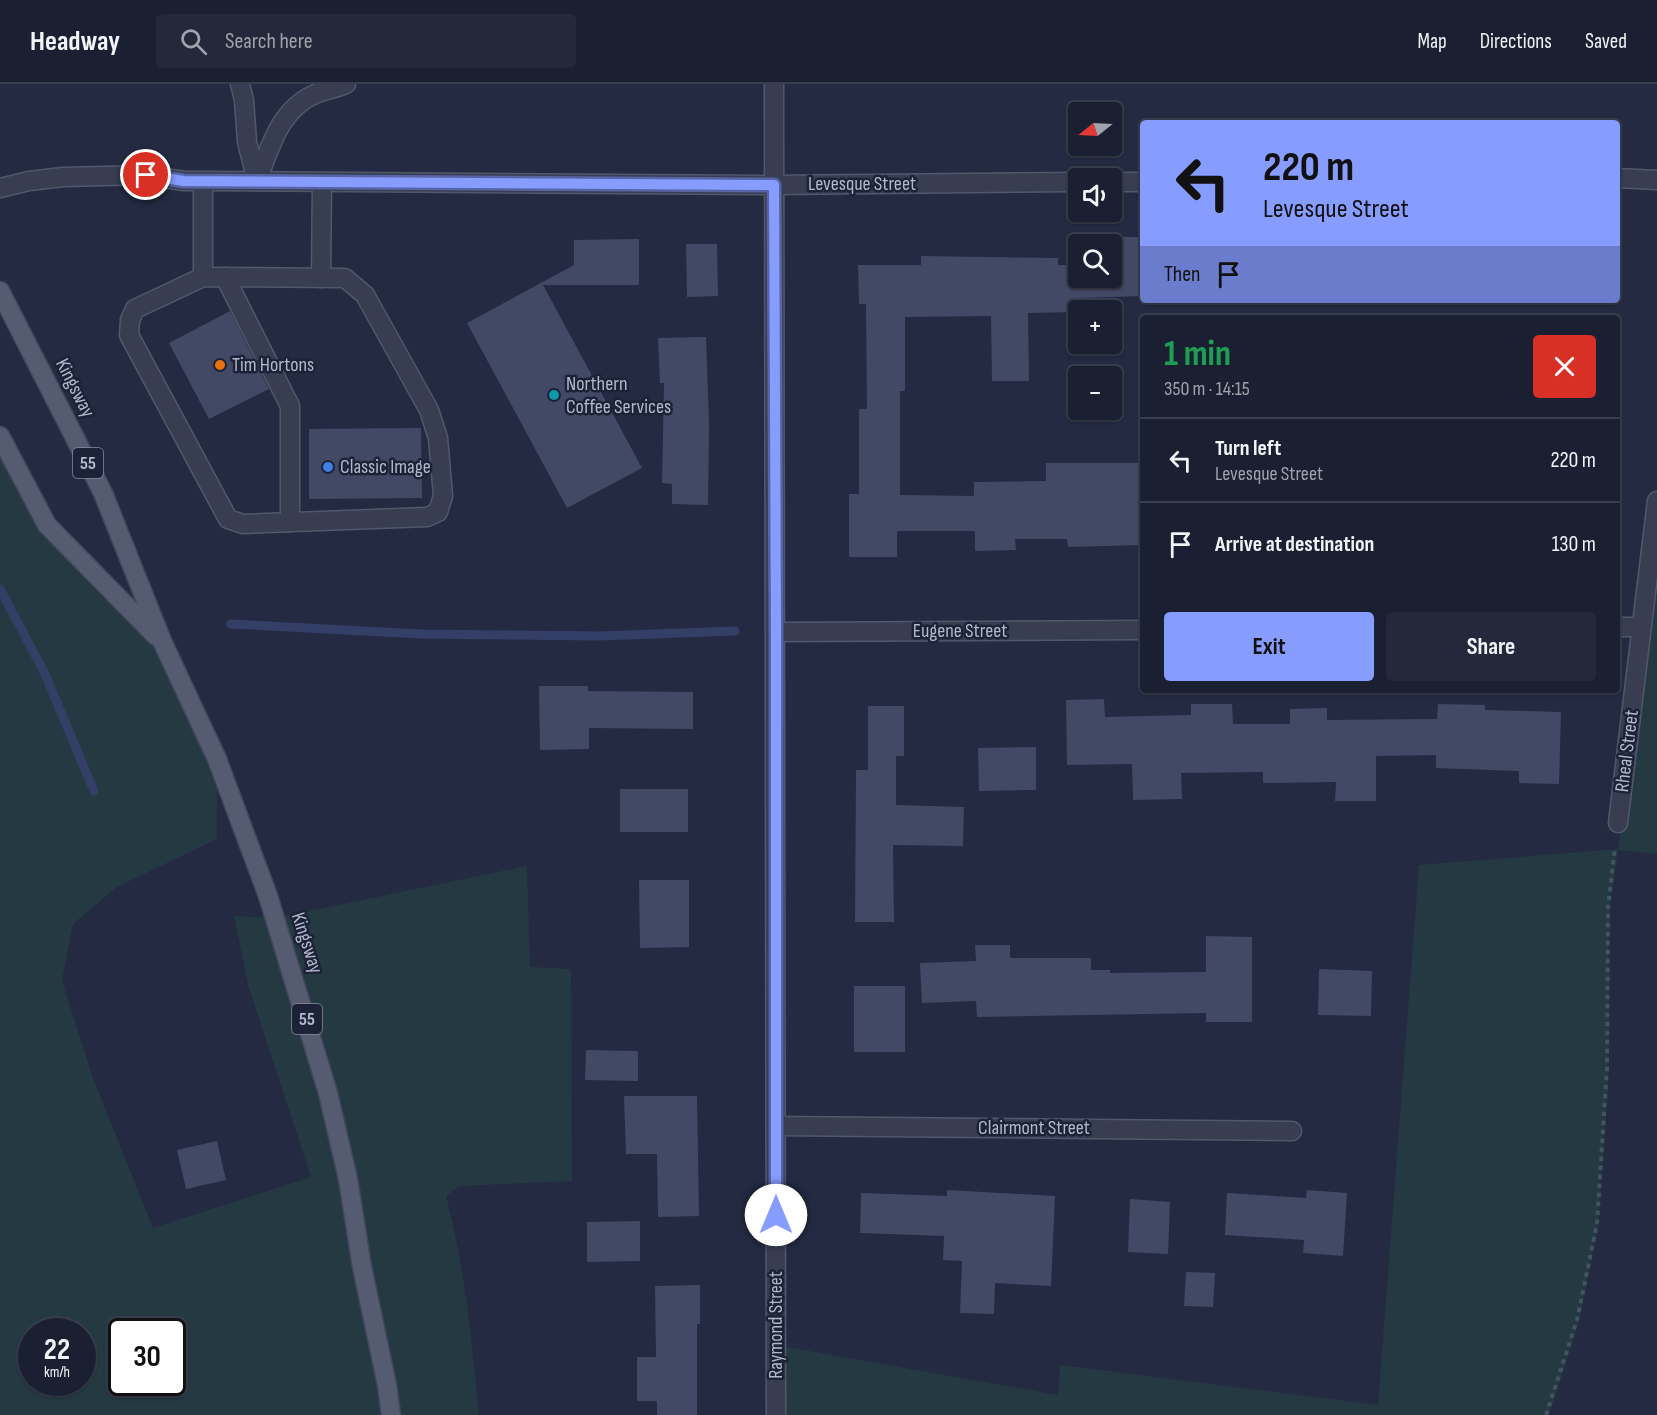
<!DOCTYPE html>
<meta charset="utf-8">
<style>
:root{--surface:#1a2032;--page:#23283a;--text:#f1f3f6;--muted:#9fa3ac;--line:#383e4d;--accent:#869cff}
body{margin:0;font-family:"Sofia Sans Condensed",sans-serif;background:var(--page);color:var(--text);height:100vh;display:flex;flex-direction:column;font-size:22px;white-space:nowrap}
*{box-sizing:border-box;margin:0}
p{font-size:20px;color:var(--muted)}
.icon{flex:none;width:33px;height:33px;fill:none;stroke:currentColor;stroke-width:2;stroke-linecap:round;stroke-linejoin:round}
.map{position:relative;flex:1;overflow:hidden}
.drawer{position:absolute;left:1140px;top:231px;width:480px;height:378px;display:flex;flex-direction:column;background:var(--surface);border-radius:6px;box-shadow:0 2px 4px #0004,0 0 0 2px var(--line)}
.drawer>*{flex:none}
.guide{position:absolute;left:1140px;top:36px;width:480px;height:183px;border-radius:6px;box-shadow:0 2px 4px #0004,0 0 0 2px var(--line);background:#869cff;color:#111;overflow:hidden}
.needle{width:39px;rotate:252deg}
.fabs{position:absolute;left:1068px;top:18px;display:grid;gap:12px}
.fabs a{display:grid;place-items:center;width:54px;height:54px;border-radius:6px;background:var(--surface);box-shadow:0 2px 4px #0004,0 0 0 2px var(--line);font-size:30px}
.speed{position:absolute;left:18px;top:1234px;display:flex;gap:12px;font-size:30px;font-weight:700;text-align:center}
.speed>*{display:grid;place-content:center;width:78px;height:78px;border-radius:50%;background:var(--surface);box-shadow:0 2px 4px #0004,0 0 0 2px var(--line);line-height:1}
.speed small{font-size:15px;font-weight:400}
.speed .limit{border:3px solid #111;border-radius:9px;background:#fff;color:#111}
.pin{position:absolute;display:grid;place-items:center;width:51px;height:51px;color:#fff;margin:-26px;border:3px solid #fff;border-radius:50%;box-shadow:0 2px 6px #0007}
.me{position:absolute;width:66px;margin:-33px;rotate:0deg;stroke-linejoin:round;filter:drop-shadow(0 0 4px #0008)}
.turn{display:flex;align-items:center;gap:21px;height:126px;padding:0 24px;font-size:27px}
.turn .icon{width:78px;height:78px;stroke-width:2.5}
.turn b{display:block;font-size:42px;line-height:51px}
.then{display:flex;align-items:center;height:57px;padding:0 24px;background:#0003;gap:12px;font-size:22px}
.round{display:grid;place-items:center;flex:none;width:63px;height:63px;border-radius:6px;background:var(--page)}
.overview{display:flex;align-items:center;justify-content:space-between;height:102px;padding:0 24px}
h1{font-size:36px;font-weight:700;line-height:45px;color:#1e9e55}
.action{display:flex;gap:12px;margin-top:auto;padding:12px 24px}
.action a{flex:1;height:69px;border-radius:6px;background:var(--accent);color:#111;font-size:24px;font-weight:700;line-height:69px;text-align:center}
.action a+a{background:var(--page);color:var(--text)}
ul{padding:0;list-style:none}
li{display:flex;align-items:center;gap:18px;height:84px;padding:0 24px;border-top:2px solid var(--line)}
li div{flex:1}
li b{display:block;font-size:22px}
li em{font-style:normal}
header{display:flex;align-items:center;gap:36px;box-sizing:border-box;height:84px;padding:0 30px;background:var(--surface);border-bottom:2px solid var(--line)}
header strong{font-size:28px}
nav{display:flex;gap:33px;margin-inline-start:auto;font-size:21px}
.search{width:420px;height:54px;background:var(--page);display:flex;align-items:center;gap:15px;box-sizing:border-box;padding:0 21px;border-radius:6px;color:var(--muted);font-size:22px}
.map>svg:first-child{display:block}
.green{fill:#253943;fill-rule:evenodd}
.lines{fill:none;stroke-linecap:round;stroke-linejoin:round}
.stream{stroke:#343f68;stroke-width:9}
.building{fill:#424964}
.minor-casing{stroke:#52586c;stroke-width:21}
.major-casing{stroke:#41465b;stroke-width:21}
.path{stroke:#40555d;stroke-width:4;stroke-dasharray:4.5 4.5;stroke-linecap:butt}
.minor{stroke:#383d51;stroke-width:18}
.major{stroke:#555c72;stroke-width:18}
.route-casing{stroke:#5765a6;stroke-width:15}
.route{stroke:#869cff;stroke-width:10}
.food-dot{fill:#e8710a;stroke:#1c2237;stroke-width:2}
.culture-dot{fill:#0f9aa8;stroke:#1c2237;stroke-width:2}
.shop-dot{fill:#3f7fe0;stroke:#1c2237;stroke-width:2}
.labels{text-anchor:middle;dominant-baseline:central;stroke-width:5;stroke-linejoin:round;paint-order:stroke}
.shield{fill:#1c2237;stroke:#868b9f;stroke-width:1.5}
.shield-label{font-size:18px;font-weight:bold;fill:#b4b8cc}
.street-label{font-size:20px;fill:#b4b8cc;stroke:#1c2237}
.poi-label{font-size:20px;fill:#b4b8cc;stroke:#1c2237;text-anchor:start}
</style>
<header>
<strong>Headway</strong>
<div class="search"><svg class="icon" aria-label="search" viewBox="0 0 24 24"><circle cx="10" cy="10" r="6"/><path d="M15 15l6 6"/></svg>Search here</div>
<nav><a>Map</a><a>Directions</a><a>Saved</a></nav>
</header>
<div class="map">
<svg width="1657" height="1331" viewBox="0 0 1657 1331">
<rect width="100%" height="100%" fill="#232a42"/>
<g class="green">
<path d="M0 352 47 441 162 557 217 675V755L117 803 73 840 62 897 93 994 153 1144 311 1093 248 901 234 832 275 834 527 782 530 883 571 885 572 1097 459 1102 446 1112C465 1184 472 1257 479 1331H0ZM32 1248H82V1299H32ZM122 1248H172V1299H122Z"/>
<path d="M1657 439V770L1618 766 1610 823 1609 984 1598 1140 1579 1237 1549 1331H780L781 1262 1058 1311 1060 1281 1378 1321 1419 781 1618 765Z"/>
</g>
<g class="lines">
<g class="stream">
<path d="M0 505 45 590 94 707"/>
<path d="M231 540 421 550 600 552 735 547"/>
</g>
</g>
<g class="building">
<path d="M1114 153H1143L1142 212 1082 214V226H1078V228L1028 229 1029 297H992L991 232 905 233V307H900V411L974 412V398L1046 397V379H1143V461L1068 463 1067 455H1015L1016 466 975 467V447H897V473H849V410H859V325H867L866 220H859L858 181H921V172L1058 174V181H1078V194H1112V180H1114Z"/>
<path d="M639 155V201H543L642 384 567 424 467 239 574 181V156Z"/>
<path d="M686 160H717L718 212 687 213Z"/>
<path d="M230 227 269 305 209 335 169 259Z"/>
<path d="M706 253 709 339 708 421 672 420V400L662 399 664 299H660L658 254Z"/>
<path d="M421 344 422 414 309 415V345Z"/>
<path d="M539 602H588V607L693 608V645L589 644V665L540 666Z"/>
<path d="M1104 615 1105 633 1191 631V620H1232L1233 640H1290V625L1327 624V636L1437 635 1438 620 1485 621V626L1561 628 1559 700 1519 699V687L1436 684V671L1376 672V717H1335L1336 698 1263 699V688L1181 689 1182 715 1133 716 1132 680 1067 681 1066 616Z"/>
<path d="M868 622H904V672H896V721L964 723 963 762 893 761 894 838H855L856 686H868Z"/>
<path d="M1036 663V706L979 707 978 664Z"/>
<rect x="620" y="705" width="68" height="43"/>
<path d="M639 796H689V863L640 864Z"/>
<path d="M1206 852 1252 853V938H1206V929L977 933 976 917 922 919 920 879 976 877 975 861H1010V874H1091V886H1110V889L1206 888Z"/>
<path d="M1319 885 1372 887 1371 932 1318 931Z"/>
<rect x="854" y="902" width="51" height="66"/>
<path d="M586 966 638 967V997L585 996Z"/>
<path d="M624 1012H697L699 1132 658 1133 657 1070H626Z"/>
<path d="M217 1057 226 1096 186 1105 177 1066Z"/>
<path d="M947 1106 1055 1112 1051 1202 995 1199 994 1230 960 1229 962 1177 943 1176 944 1152 860 1149 861 1109 947 1112Z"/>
<path d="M1307 1106 1347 1109 1343 1172 1303 1169 1304 1156 1225 1151 1227 1109 1306 1114Z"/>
<path d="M1130 1115 1170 1118 1168 1170 1128 1168Z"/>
<path d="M640 1137V1177L587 1178V1138Z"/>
<path d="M1186 1188 1215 1189 1213 1223 1184 1222Z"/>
<path d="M700 1201V1240H697V1331H657V1317H637V1273H656L655 1202Z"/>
</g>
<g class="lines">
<defs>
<g id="minor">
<path d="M240 0 244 16 247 58 257 97"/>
<path d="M774 0 776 1331"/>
<path d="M1617 94 1657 96"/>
<path d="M203 97V193"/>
<path d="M257 97C270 64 279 26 315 10 325 6 337 4 346 0"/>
<path d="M1112 98H1143"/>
<path d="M0 104 29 97 63 93 145 91 184 97H203L774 101 1078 98"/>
<path d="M203 193 345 194 365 211 429 326 438 354 443 412 438 428 427 433 243 440 228 435 129 251 130 236 135 225Z"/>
<path d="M225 193 290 322V438"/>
<path d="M321 194 322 98"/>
<path d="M1617 543H1641"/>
<path d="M776 548 1143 546"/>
<path d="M1618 739 1657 417"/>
<path d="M776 1042 1292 1047"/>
</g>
<g id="major">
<path d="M0 207 103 409 162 557 217 675 268 812 328 1009 348 1095 362 1183 387 1301 391 1331"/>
<path d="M0 352 47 441 156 552"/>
</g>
</defs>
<use href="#minor" class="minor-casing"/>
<use href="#major" class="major-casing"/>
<path class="path" d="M1546 1331 1577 1236 1597 1140 1607 984 1608 823 1615 763"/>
<use href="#minor" class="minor"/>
<use href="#major" class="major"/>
</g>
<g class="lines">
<defs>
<path id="route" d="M146 91 184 97 774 101 776 548V1131"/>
</defs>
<use href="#route" class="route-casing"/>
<use href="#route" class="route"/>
</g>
<circle class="food-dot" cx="220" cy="281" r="6"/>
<circle class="culture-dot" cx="554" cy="311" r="6"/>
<circle class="shop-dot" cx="328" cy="383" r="6"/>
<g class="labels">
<g class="shield">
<rect x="73" y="364" width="30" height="30" rx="4.5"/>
<rect x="292" y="920" width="30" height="30" rx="4.5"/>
</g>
<g class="shield-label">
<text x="88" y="379">55</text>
<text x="307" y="935">55</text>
</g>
<g class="street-label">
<text x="862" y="100">Levesque Street</text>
<text transform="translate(75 304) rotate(63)">Kingsway</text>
<text x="960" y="547">Eugene Street</text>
<text transform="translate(1627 667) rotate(-83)">Rheal Street</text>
<text transform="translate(307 859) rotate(72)">Kingsway</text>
<text x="1034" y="1044">Clairmont Street</text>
<text transform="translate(776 1241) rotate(-90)">Raymond Street</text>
</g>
<g class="poi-label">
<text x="232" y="281">Tim Hortons</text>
<text x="566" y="300">Northern<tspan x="566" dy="23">Coffee Services</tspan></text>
<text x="340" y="383">Classic Image</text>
</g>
</g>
</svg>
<div class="fabs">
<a><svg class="needle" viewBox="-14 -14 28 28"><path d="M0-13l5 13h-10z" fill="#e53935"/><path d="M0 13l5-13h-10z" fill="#9fa3ac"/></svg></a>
<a><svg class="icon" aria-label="sound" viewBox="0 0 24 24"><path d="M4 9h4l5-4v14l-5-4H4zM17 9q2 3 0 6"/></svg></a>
<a><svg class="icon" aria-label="search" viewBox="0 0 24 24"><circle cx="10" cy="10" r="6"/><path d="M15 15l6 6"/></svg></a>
<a>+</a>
<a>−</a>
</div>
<div class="speed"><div>22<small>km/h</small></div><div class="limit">30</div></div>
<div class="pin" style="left:146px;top:91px;background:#d93025"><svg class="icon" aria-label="arrive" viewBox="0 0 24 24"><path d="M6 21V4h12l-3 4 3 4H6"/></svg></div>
<svg class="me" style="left:776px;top:1131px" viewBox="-20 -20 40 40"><circle r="19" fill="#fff"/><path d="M0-13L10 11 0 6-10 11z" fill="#869cff"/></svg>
<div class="guide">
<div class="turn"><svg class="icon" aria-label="left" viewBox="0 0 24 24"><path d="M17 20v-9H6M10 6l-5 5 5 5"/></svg><div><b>220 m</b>Levesque Street</div></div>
<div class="then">Then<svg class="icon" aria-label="arrive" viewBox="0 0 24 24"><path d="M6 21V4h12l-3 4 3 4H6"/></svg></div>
</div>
<section class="drawer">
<div class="overview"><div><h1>1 min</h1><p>350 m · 14:15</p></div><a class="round" style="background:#d93025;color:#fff"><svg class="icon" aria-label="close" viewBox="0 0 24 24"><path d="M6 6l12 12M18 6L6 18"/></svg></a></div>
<ul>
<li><svg class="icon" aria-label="left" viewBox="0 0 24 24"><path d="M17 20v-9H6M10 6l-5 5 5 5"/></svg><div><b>Turn left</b><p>Levesque Street</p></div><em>220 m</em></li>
<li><svg class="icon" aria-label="arrive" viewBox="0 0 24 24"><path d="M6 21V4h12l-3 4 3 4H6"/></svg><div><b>Arrive at destination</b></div><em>130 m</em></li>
</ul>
<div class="action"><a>Exit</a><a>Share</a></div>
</section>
</div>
